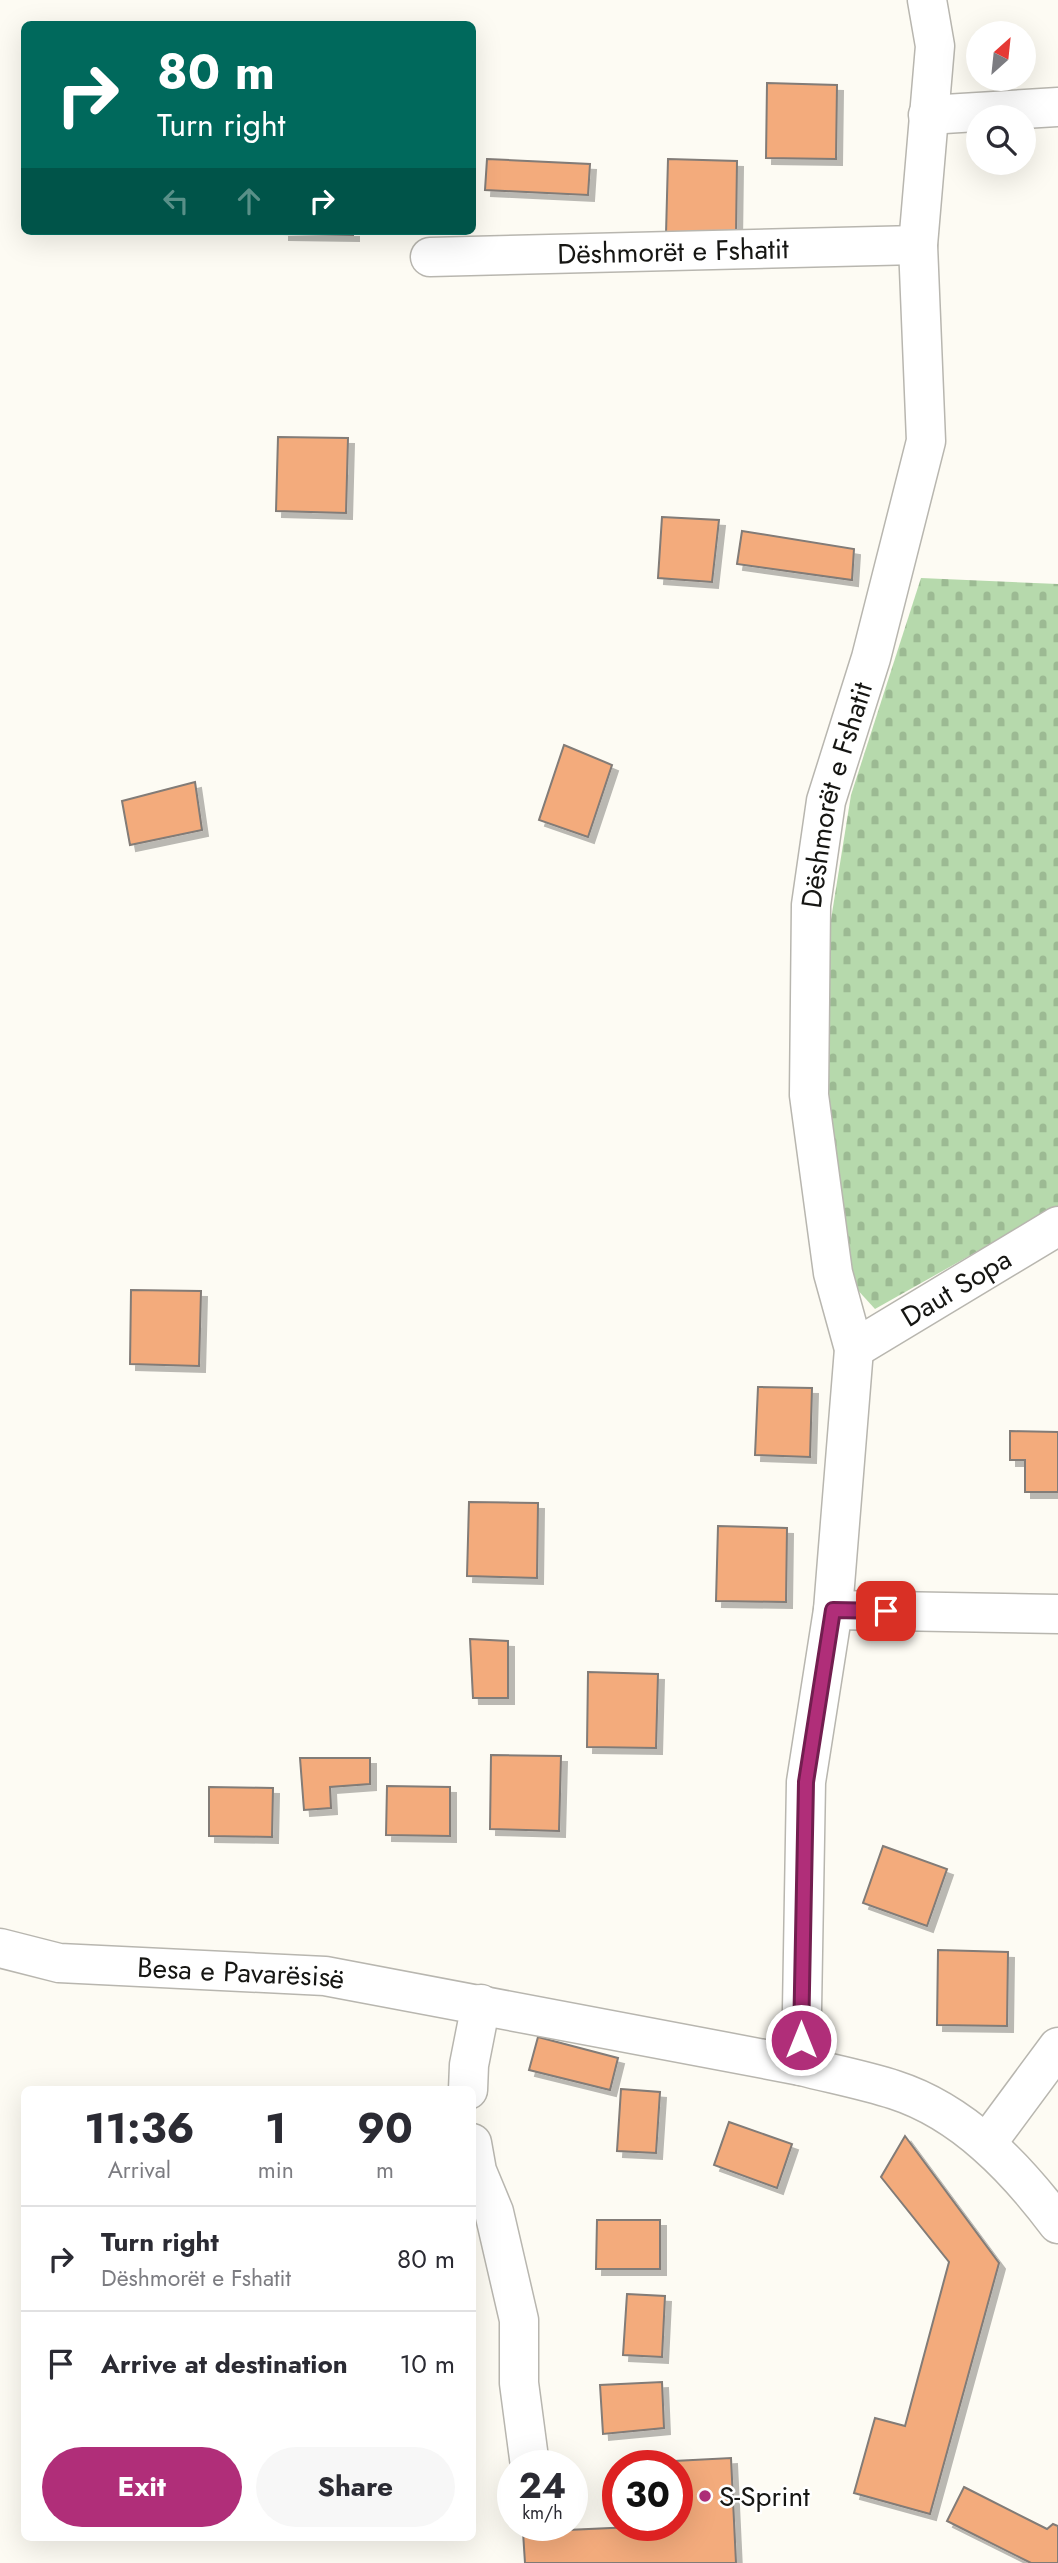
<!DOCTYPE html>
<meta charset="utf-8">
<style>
:root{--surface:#fff;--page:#f7f7f7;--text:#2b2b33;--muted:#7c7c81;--line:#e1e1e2;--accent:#b02e79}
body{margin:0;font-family:Jost,sans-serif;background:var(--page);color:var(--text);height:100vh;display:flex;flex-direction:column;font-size:26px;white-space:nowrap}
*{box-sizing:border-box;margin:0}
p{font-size:23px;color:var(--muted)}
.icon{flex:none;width:38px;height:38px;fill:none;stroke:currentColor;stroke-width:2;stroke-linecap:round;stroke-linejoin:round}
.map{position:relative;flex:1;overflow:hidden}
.details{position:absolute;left:21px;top:2086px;width:455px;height:455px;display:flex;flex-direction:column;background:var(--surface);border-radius:10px;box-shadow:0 7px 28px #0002}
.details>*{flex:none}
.top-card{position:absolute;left:21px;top:21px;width:455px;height:214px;border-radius:10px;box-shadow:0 7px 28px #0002;background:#00695c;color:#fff;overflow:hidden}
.needle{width:46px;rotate:27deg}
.controls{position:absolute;left:966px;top:21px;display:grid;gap:14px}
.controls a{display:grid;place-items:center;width:70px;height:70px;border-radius:50%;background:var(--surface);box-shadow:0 7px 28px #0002;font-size:35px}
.speed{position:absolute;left:497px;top:2450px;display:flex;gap:14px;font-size:35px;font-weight:700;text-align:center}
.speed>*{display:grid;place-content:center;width:91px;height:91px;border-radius:50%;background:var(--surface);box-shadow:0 7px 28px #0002;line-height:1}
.speed small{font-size:18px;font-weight:400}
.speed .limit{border:10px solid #d22;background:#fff;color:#111}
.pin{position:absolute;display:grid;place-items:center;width:60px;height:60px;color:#fff;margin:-30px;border-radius:14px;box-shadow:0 4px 10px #0006}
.me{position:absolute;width:77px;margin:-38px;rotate:0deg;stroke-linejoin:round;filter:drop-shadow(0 0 5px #0008)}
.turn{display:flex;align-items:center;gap:24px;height:147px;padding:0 21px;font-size:32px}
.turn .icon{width:91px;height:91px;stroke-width:2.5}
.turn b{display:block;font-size:49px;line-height:60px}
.lanes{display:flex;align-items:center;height:66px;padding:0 21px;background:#0003;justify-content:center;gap:35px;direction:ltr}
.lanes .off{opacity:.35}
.eta{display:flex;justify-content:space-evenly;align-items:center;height:119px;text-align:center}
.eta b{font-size:42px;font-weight:700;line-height:49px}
.cta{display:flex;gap:14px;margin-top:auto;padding:14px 21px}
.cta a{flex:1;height:80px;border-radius:42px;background:var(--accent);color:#fff;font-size:28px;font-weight:700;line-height:80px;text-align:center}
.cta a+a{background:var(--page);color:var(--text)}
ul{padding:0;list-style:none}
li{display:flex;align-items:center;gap:21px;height:105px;padding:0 21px;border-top:2px solid var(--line)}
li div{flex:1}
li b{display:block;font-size:26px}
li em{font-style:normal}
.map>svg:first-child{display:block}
.cemetery{fill:url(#cemetery-stones)}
.building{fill:#f3ab7b;stroke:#827b77;stroke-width:2;filter:url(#shadow)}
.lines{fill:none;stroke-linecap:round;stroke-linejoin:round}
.minor-casing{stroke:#b8b6af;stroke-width:41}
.tertiary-casing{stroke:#b8b6af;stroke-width:41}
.minor{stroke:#fff;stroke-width:38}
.tertiary{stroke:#fff;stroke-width:38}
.route-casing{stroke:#721e4f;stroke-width:18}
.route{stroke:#b02e79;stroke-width:12}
.poi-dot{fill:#b02e79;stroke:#fff;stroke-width:2.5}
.labels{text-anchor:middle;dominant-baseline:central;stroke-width:5;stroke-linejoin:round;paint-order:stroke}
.street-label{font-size:28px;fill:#161613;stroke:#fff}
.poi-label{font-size:28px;fill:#161613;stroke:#fff;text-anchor:start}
</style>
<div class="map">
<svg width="1058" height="2563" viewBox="0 0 1058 2563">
<defs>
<pattern id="cemetery-stones" width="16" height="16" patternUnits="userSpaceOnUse" patternTransform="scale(1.75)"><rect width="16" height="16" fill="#b6d9ac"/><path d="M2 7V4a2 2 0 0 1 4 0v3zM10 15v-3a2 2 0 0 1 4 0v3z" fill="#9cba93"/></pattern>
<filter id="shadow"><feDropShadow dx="6" dy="6" stdDeviation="0" flood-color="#0004"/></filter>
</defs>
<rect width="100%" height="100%" fill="#fdfbf3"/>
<path class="cemetery" d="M921 578 1058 584V1206L875 1309 854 1286 832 1167 824 963 851 795Z"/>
<g class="building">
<path d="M767 83 837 85 836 159 766 158Z"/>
<path d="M487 159 590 164 588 195 485 190Z"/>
<path d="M668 159 737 161 736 235 666 234Z"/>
<path d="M283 231H353V235L283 234Z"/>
<path d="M278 437 348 438 346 513 276 511Z"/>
<path d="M662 517 719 520 712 582 658 578Z"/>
<path d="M742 531 854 549 852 580 737 564Z"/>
<path d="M564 745 612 765 588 837 539 820Z"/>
<path d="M195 782 202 830 130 845 122 801Z"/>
<path d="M131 1290 201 1291 199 1366 130 1364Z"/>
<path d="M758 1387 812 1388 810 1457 755 1455Z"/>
<path d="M1010 1431 1058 1432V1492H1025V1460H1010Z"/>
<path d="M469 1502 538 1503 537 1578 467 1576Z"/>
<path d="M718 1526 787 1528 786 1602 716 1601Z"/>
<path d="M470 1639 508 1641V1698H473Z"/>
<path d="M588 1672 658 1674 656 1748 587 1747Z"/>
<path d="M491 1755 561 1756 559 1831 490 1829Z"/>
<path d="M300 1758H370V1784L330 1787 331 1808 304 1810Z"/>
<path d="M387 1786 450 1787V1836L386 1835Z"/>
<path d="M209 1787 273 1788 272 1837 209 1836Z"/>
<path d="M883 1846 947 1869 927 1926 863 1903Z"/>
<path d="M938 1950 1008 1952 1007 2026 937 2025Z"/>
<path d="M538 2037 618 2058 610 2090 529 2070Z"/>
<path d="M621 2089 660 2092 656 2153 617 2151Z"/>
<path d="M729 2122 792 2144 777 2188 714 2165Z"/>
<path d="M905 2136 999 2263 930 2514 854 2493 875 2418 905 2426 949 2262 881 2177Z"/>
<path d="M597 2220H660V2269H596Z"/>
<path d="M627 2294 665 2296 662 2357 623 2355Z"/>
<path d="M662 2382 664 2428 603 2434 600 2385Z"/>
<path d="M731 2458 736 2563H525L523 2532 677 2525V2466H655V2462Z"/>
<path d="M964 2487 1047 2529 1053 2524 1058 2526V2563H1031L947 2521Z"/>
</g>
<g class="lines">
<defs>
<g id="minor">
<path d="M928 115 1058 107"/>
<path id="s1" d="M430 257 918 245"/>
<path id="s2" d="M854 1349 1058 1226"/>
<path d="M833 1610 1058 1614"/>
<path id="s3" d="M0 1948 59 1963 325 1976 801 2066 806 1782 833 1610 854 1349 833 1273 809 1095 811 905 826 801 871 658 926 441 918 245 935 46 927 0"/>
<path d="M468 2090 469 2065 481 2004"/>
<path d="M472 2143 477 2171 494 2212 519 2320V2383L530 2466"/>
<path d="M987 2143 1058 2047"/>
</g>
<path id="tertiary" d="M801 2066C832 2074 864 2080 895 2090 963 2112 1016 2168 1058 2224"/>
</defs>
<use href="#minor" class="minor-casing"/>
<use href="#tertiary" class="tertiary-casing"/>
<use href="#minor" class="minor"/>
<use href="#tertiary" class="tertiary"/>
</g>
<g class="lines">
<defs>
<path id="route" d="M801 2040 806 1782 833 1610 886 1611"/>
</defs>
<use href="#route" class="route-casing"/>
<use href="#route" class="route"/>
</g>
<circle class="poi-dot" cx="705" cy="2496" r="7"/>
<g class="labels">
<g class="street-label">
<text stroke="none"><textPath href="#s1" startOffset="243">Dëshmorët e Fshatit</textPath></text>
<text stroke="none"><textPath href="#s3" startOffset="2093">Dëshmorët e Fshatit</textPath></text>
<text stroke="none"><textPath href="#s2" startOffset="119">Daut Sopa</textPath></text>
<text stroke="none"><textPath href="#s3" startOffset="243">Besa e Pavarësisë</textPath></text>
</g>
<g class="poi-label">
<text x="719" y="2496">S-Sprint</text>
</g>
</g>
</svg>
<div class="controls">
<a><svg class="needle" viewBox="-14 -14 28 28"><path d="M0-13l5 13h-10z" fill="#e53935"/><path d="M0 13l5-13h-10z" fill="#7c7c81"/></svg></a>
<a><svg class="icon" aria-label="search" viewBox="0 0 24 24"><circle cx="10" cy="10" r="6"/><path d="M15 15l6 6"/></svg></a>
</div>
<div class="speed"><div>24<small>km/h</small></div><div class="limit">30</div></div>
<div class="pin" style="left:886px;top:1611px;background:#d93025"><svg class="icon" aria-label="arrive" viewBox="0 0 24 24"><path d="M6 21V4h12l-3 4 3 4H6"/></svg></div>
<svg class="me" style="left:801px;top:2040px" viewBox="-20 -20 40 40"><circle r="17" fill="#b02e79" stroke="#fff" stroke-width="3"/><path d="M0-11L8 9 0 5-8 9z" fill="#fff"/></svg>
<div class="top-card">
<div class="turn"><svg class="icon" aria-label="right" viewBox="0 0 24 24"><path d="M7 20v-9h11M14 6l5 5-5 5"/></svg><div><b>80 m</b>Turn right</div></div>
<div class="lanes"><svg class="icon off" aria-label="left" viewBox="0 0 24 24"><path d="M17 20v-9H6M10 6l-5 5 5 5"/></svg><svg class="icon off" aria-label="ahead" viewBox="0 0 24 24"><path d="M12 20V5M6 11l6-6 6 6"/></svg><svg class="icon" aria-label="right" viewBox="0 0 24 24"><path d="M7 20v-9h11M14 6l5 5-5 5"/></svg></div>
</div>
<section class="details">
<div class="eta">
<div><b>11:36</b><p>Arrival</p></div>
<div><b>1</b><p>min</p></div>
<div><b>90</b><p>m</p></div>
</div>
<ul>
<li><svg class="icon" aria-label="right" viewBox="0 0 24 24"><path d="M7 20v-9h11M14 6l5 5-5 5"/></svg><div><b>Turn right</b><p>Dëshmorët e Fshatit</p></div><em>80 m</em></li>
<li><svg class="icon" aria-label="arrive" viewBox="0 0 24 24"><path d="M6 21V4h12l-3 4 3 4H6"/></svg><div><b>Arrive at destination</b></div><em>10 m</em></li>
</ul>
<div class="cta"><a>Exit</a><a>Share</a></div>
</section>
</div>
